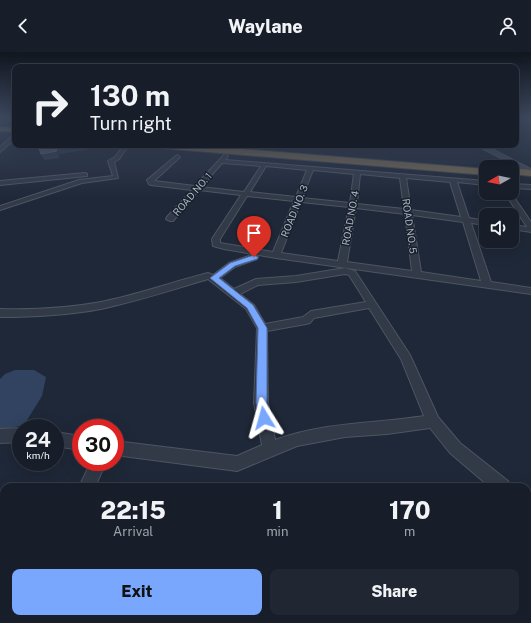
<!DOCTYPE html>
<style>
:root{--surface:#171e2a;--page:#202732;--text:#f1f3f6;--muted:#9ea2a8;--line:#363c47;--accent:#79a7fd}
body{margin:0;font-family:"Public Sans",sans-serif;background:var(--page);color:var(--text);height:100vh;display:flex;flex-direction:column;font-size:15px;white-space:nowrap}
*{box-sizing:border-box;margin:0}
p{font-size:13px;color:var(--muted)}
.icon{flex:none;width:22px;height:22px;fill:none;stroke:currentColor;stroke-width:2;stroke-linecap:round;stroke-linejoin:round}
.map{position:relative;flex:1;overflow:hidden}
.sheet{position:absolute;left:0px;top:431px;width:531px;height:140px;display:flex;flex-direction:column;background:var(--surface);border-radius:12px 12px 0 0;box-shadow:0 4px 16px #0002,0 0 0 1px var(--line)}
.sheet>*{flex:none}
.guide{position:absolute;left:12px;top:12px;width:507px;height:84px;border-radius:8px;box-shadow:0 4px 16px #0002,0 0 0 1px var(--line);background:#171e2a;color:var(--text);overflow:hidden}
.needle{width:26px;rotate:261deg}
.fabs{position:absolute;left:479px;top:108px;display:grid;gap:8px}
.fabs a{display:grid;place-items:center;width:40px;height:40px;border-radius:8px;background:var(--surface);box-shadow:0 4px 16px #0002,0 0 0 1px var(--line);font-size:20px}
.speed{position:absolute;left:12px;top:367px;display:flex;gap:8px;font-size:20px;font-weight:700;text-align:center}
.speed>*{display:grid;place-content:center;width:52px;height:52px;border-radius:50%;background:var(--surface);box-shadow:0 4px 16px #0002,0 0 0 1px var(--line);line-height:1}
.speed small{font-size:10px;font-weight:400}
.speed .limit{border:6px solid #d22;background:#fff;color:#111}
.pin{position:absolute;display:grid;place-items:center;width:34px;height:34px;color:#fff;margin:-41px -17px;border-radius:50% 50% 50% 0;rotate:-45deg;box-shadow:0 0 4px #0007}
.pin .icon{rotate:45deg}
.me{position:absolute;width:44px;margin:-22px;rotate:352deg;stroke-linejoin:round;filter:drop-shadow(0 0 3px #0008)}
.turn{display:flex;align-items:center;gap:14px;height:84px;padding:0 12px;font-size:18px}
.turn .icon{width:52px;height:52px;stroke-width:2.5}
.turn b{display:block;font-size:28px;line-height:34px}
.eta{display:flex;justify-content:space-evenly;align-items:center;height:68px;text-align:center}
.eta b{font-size:24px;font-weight:800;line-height:28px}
.button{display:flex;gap:8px;margin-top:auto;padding:8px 12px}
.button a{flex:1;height:46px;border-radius:8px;background:var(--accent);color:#111;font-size:16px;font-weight:800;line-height:46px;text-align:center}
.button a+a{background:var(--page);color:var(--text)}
header{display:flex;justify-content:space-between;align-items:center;height:52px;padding:0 12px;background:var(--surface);font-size:18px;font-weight:800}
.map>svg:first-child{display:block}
.water{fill:#314360}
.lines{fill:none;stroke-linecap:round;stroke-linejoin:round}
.street-casing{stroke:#4d5563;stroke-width:2}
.secondary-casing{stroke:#4d5563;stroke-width:2}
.highway-casing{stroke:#3d4553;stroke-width:2}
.street{fill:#323a48;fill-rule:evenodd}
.secondary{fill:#40495b;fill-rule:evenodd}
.highway{fill:#6f634f;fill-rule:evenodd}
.shaded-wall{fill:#2f3a4b}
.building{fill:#4d596b;stroke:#5c6779}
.route{fill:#79a7fd;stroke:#4f6da4}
.labels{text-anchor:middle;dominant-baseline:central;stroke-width:3;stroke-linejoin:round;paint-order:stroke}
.far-street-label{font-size:10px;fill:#acb5c5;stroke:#18202c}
</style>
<header><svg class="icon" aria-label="back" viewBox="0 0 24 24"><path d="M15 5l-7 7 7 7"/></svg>Waylane<svg class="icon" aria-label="person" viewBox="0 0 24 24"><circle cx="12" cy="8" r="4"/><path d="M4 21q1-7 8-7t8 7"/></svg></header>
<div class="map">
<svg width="531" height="571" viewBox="0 0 531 571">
<rect width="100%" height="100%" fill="#1f2838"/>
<path class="water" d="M15 318H34L46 325 42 344 24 373 0 378V327L5 322Z"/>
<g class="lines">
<defs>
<g id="street">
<path d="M13 83H15V87L0 100V95Z"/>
<path d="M124 93H129L119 107 114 110 118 126 82 131 0 158V154L79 128 113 124 108 109 115 105Z"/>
<path d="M235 93H239L238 97H234Z"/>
<path d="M225 102 228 104 225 108 486 129V133L457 130 469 166 486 169V173L471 171 491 230 531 236V242L276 206 224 197 213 194 212 187 241 143 199 138 173 169H170L166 167 167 165 192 138 151 133 149 132 147 128 177 103 180 105 179 106 154 129 195 134ZM222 111 261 114 244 140 201 135ZM266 114 307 118 296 145 250 140ZM313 118 354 122 350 151 302 146ZM360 122 400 126 404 157 357 152ZM406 126 450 130 461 165 411 158ZM247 144 294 149 273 200 220 191V187ZM301 150 349 155 338 209 281 201ZM356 156 405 162 412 219 347 210ZM412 163 463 170 481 229 421 220Z"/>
<path d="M85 121 87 122V124L0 133V129Z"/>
<path d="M512 132 531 133V137L512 136Z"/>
<path d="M505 141H511L531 170V180L512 177V173L527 175Z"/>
<path d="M254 202 258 205 257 207 235 215 220 226 234 237 256 227 296 224 345 216 355 219 410 303 438 365 460 391 508 429 510 435H490L450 401 430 376 387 382 345 385 297 394 237 419 115 403V389L237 404 262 393 254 351 257 276 246 257 208 227C172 238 137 249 101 257 68 263 34 265 0 265V257C34 258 68 256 101 250 137 243 172 230 208 221L213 223 229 211ZM345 222 349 223 366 250 311 259 303 265 265 272 254 253 240 242 258 233 296 230ZM369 256 401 307 424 364C373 372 324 370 275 388L268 351 267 279 306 272 310 271 314 266Z"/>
<path d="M21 376V390L0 391V377Z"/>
<path d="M55 380 81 384V398L55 394Z"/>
<path d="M91 410H106L95 435H79Z"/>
<path d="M527 461 531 462V485L527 483Z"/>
<rect x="527" y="528" width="4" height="18"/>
<rect x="53" y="567" width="20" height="4"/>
<path d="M113 567H133L134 571H114Z"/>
</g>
<path id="secondary" d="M476 93H484L531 117V122Z"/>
<g id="highway">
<path d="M0 75 15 76V80L0 79Z"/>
<path d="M156 93H193L486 117V123L160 96Z"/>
<path d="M512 116 531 118V124L512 122Z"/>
</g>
</defs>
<use href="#street" class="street-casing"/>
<use href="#secondary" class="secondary-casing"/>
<use href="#highway" class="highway-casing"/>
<use href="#street" class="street"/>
<use href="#secondary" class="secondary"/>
<use href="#highway" class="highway"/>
</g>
<g class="shaded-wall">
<path d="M74 93H87V98L59 102 56 96Z"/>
<path d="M57 99 60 106 44 108 41 102Z"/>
</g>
<path class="building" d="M38 93H74L56 96 57 99 41 102Z"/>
<linearGradient id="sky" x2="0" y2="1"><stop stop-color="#11161f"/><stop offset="0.45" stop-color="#3c485e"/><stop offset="1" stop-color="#3c485e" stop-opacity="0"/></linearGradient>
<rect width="531" height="146" fill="url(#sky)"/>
<path class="route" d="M254 203 258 205 257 207 235 214 219 226 253 253 267 276V351L270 366 268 370 264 371 260 370 256 351 258 276 247 256 210 226 230 211Z"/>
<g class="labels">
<g class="far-street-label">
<text transform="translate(192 142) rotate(-49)">ROAD NO. 1</text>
<text transform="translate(294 159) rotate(-68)">ROAD NO. 3</text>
<text transform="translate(350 166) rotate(-80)">ROAD NO. 4</text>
<text transform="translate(410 174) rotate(82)">ROAD NO. 5</text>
</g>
</g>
</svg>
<div class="fabs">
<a><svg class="needle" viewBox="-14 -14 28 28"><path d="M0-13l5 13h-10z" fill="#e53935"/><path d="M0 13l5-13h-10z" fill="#9ea2a8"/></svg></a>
<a><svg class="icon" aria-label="sound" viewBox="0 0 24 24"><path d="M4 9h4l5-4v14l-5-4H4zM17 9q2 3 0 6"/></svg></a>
</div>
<div class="speed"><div>24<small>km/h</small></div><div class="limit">30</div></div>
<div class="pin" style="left:254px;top:205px;background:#d93025"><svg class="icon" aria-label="arrive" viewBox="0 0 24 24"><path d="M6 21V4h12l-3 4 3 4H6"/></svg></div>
<svg class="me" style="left:264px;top:366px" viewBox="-20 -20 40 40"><path d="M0-17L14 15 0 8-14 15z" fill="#79a7fd" stroke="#fff" stroke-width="4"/></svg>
<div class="guide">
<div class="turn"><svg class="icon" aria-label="right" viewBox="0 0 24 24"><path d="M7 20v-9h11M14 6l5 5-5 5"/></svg><div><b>130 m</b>Turn right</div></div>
</div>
<section class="sheet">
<div class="eta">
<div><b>22:15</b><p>Arrival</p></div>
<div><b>1</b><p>min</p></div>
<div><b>170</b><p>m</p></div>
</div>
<div class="button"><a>Exit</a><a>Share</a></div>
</section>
</div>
